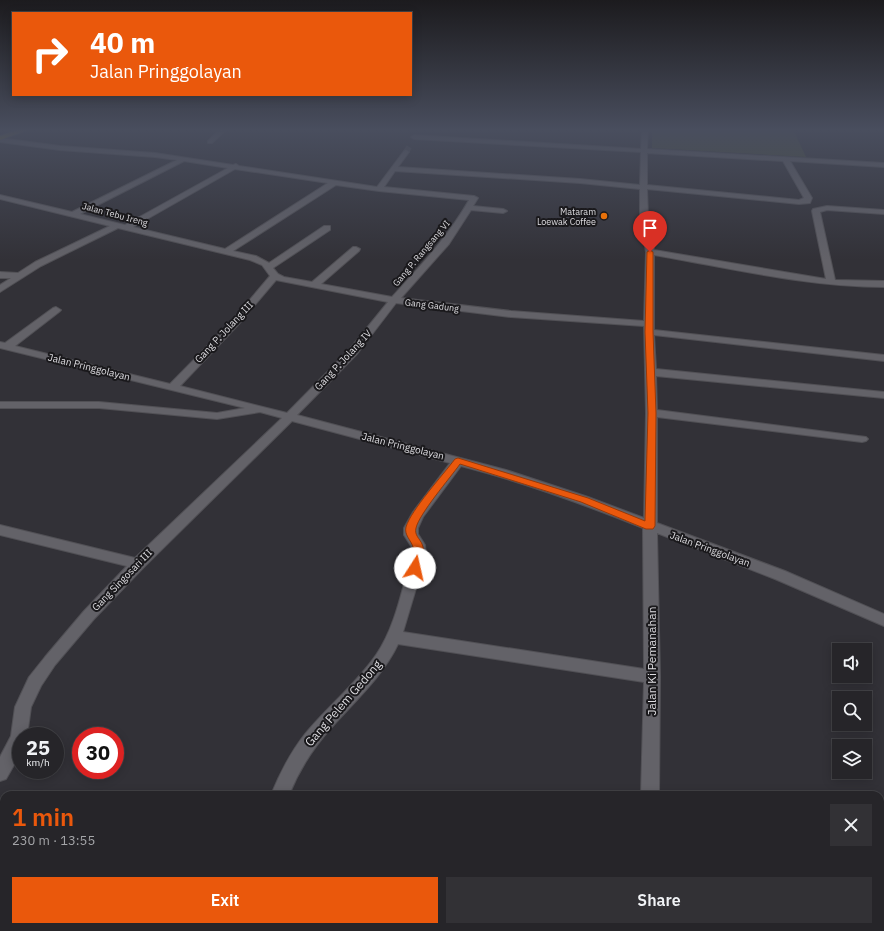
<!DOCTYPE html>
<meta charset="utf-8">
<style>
:root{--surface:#262529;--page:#323135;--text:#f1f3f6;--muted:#a4a5a8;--line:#424246;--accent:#ea580c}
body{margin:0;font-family:"IBM Plex Sans",sans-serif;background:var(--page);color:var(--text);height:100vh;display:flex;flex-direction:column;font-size:15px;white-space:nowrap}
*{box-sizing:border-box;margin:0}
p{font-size:13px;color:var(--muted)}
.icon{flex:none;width:22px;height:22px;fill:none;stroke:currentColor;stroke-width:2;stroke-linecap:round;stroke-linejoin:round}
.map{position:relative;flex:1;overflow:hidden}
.sheet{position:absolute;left:0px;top:791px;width:884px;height:140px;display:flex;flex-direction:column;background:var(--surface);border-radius:12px 12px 0 0;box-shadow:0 2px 10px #0003,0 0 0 1px var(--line)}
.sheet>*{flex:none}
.top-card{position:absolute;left:12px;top:12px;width:400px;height:84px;border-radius:0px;box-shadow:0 2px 10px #0003,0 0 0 1px var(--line);background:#ea580c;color:#fff;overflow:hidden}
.controls{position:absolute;left:832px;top:643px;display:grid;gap:8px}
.controls a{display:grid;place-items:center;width:40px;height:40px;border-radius:0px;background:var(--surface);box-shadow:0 2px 10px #0003,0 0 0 1px var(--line);font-size:20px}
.speed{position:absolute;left:12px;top:727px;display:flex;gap:8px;font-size:20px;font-weight:700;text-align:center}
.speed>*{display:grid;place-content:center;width:52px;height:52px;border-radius:50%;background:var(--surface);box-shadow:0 2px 10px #0003,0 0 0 1px var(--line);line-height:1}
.speed small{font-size:10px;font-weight:400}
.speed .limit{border:6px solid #d22;background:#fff;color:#111}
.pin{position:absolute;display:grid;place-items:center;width:34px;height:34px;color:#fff;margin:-41px -17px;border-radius:50% 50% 50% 0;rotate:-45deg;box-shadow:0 0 4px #0007}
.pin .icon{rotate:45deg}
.me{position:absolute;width:44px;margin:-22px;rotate:10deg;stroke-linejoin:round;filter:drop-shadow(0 0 3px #0008)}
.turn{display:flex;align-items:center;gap:14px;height:84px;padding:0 12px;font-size:18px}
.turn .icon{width:52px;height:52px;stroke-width:2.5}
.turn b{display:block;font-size:28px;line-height:34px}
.round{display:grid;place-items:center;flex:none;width:42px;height:42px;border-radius:0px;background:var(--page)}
.headline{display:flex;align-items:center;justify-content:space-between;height:68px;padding:0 12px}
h1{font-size:24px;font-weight:600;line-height:30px;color:var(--accent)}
.cta{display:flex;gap:8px;margin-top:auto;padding:8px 12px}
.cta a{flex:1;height:46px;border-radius:0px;background:var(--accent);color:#fff;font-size:16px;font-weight:600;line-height:46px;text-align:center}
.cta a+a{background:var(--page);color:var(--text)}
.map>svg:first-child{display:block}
.green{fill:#474d37}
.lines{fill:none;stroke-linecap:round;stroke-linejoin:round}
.minor-tunnel{stroke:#4c4b51;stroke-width:6;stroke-dasharray:6 3.5;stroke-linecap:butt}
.minor-casing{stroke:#515055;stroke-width:2}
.primary-casing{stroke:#515055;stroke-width:2}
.minor{fill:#636268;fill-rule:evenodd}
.primary{fill:#857d2d;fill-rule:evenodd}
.route{fill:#ea580c;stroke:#983908}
.food-dot{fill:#e8710a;stroke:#1a191c;stroke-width:1.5}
.labels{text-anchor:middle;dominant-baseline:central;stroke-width:4;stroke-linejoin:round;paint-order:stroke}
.far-poi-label{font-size:9px;fill:#dfdee2;stroke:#1a191c;text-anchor:end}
.far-street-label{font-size:9px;fill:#dfdee2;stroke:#1a191c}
.street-label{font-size:10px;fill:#dfdee2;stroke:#1a191c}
.near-street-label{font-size:12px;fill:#dfdee2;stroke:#1a191c}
</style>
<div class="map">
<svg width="884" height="931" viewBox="0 0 884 931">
<rect width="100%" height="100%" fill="#323137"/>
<path class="green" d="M652 129H793L806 157 652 148Z"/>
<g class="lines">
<path class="minor-tunnel" d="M406 152 411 144"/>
<defs>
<g id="minor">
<path d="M220 129H227L212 143H208V141Z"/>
<path d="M642 129H648L647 149 884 163V167L790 161 812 198 810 203 799 204 647 189 648 216 654 250 826 279 812 211 813 209 827 206 884 210V214L827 210 820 212 835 280 884 281V287C807 287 730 268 654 255V330L884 355V361L654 335 656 369 884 392V398L656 376 657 410 866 437 868 439 866 441 862 442 657 417V523L785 571 884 614V626L775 579 657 533 660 677 659 795H641L644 682 398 644C383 676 355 701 331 728 313 748 299 770 289 795H271C280 773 290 753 305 734 327 707 356 684 376 655 396 626 402 588 412 555L411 546 404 535V528L413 512 450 463 292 421 143 568 94 619 55 665 41 686 31 707 27 736H21V752L18 758 6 779 0 781V757L11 736 15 707 29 677 45 657 84 611 127 566 0 535V525L135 558 282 418 260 412 217 419 99 408H0V402H99L217 413 245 408 0 348V342L5 343 53 308 56 307 61 310 59 312 15 346 170 384 231 322 270 276 262 265 250 260 118 228 41 266 0 292V285L11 278H0V272L18 273 35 262 110 226 0 199V195L72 212 177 160 155 157 60 150 0 142V138L60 146 155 153 233 165 236 164 239 166 377 187 404 151 406 150 409 152 398 167 580 179 640 185 641 152 414 139 411 137 414 135 641 149ZM647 153 783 161 804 198 799 200 647 185ZM184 161 228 168 125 225 80 214ZM235 169 328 183 225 249 133 227ZM395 171 580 183 640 189V216L646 252 644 321 511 311 401 298 449 244 471 210 503 213 507 211 503 209 473 206 478 198 474 196 384 187ZM336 185 379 191 469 200C448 237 421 265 392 297L321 284 359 251 360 249 356 247H353L312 282 284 277 278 274 273 268 330 230V226H324L269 263 256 256 233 251ZM276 280 388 302 349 350 287 413 180 386 237 326ZM396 303 511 317 644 326 646 413 644 518 588 497 506 470 297 415 357 354ZM461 466C523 482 583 504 643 528L644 669 403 632 426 555 425 545 418 534V528L423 517Z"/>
<rect x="0" y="829" width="4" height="18"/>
<path d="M265 927H287L288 931H266Z"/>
<rect x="636" y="927" width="20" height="4"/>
</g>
<path id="primary" d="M20 129H30L0 140V136Z"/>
</defs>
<use href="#minor" class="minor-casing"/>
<use href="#primary" class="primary-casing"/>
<use href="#minor" class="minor"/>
<use href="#primary" class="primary"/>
</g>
<linearGradient id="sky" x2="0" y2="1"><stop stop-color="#1c1b1e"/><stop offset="0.5" stop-color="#494e5e"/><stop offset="1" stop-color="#494e5e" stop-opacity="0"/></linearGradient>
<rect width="884" height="260" fill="url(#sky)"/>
<path class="route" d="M650 250 653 252V332L656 413 655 526 653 529H646L581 502 460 464C450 478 419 514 416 528 414 535 420 539 422 544 426 553 423 564 418 571H411L409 568C412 561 414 555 413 547 411 540 404 535 406 527 411 510 443 475 455 459L458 458 588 498 645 521 648 413 645 332 647 252Z"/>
<circle class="food-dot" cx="604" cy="216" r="4"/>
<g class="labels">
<g class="far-poi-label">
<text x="596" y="211">Mataram<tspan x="596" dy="10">Loewak Coffee</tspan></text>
</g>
<g class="far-street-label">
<text transform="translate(115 214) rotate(15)">Jalan Tebu Ireng</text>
<text transform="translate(421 253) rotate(-50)">Gang P. Rangsang VI</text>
<text transform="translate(432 305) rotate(7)">Gang Gadung</text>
</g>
<g class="street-label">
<text transform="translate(224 332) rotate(-47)">Gang P. Jolang III</text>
<text transform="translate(343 360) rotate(-47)">Gang P. Jolang IV</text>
<text transform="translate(89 367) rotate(14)">Jalan Pringgolayan</text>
<text transform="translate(403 446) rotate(14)">Jalan Pringgolayan</text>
<text transform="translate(710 549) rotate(20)">Jalan Pringgolayan</text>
<text transform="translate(122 580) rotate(-46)">Gang Singosari III</text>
</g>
<g class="near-street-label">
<text transform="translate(651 661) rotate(-90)">Jalan Ki Pemanahan</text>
<text transform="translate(343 703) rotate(-49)">Gang Pelem Gedong</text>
</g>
</g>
</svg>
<div class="controls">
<a><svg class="icon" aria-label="sound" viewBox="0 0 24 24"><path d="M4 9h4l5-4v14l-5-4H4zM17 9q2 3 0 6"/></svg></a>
<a><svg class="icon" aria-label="search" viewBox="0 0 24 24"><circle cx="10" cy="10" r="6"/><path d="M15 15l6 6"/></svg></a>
<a><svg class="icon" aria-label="layers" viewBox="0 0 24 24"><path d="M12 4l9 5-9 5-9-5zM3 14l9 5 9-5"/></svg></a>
</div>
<div class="speed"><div>25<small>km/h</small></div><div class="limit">30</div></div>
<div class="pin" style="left:650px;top:252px;background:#d93025"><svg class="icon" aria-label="arrive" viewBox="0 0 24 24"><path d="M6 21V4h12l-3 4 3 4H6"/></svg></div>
<svg class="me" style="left:415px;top:568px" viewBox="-20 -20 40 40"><circle r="19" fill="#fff"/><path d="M0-13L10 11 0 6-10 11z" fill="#ea580c"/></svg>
<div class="top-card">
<div class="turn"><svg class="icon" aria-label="right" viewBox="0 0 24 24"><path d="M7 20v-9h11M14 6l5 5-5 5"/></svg><div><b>40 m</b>Jalan Pringgolayan</div></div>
</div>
<section class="sheet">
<div class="headline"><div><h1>1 min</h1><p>230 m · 13:55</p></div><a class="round"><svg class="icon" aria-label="close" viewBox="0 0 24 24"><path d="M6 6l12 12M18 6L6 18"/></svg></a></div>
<div class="cta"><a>Exit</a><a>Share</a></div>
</section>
</div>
